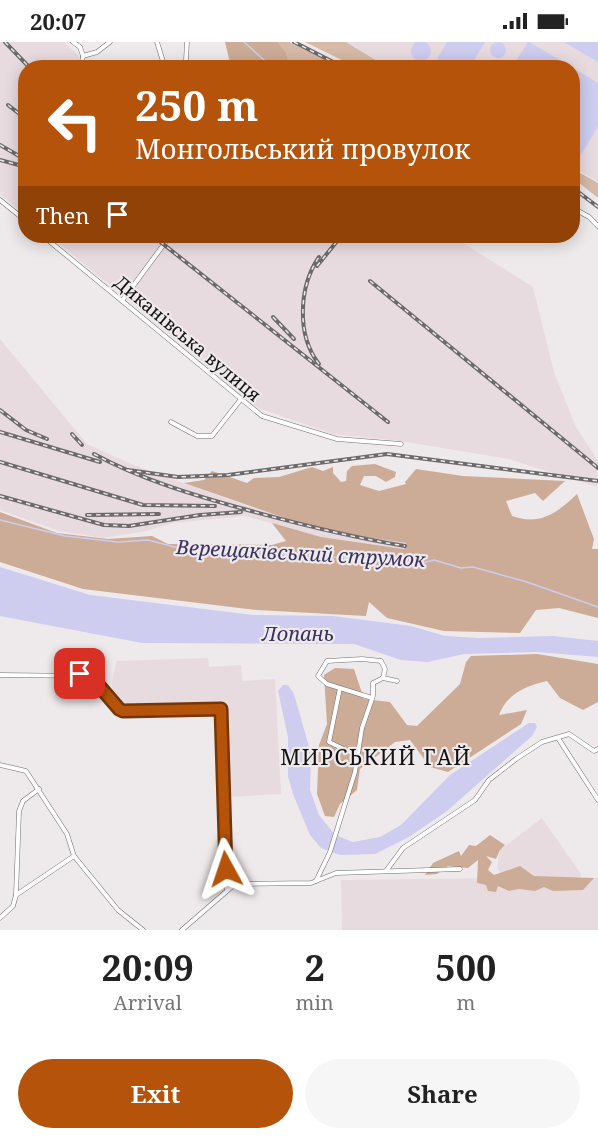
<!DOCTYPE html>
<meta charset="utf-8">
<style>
:root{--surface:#fff;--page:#f6f6f6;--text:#222;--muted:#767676;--accent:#b45309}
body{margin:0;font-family:"Noto Serif",serif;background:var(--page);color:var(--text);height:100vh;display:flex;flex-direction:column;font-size:22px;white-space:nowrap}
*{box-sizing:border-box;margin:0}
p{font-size:20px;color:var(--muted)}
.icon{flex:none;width:33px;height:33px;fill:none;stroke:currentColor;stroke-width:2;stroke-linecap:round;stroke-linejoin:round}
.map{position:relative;height:888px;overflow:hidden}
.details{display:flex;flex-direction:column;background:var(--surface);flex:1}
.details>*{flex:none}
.banner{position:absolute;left:18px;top:18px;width:562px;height:183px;border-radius:24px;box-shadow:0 3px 15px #0003;background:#b45309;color:#fff;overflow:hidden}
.pin{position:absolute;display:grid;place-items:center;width:51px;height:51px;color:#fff;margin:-26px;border-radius:12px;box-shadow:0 3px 9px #0006}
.me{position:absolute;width:66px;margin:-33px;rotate:355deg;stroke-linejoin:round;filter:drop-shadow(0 0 4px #0008)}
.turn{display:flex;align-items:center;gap:21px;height:126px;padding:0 18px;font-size:27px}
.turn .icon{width:78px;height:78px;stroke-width:2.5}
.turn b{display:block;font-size:42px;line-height:51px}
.then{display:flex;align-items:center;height:57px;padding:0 18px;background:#0003;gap:12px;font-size:22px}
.eta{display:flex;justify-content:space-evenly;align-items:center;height:102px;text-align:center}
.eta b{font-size:36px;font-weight:700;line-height:42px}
.cta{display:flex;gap:12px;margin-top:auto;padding:12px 18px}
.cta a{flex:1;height:69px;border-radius:36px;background:var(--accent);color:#fff;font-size:24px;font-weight:700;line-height:69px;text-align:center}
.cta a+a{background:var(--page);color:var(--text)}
.status{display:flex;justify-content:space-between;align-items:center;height:42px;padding:0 30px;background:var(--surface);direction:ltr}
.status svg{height:16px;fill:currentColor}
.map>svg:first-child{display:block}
.built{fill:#e8dbe0}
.green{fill:#d6b9a6}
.forest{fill:#ccac96}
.water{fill:#ceccef}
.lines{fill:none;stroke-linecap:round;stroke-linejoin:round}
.stream{stroke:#ceccef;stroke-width:1.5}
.street-casing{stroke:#706c6e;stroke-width:5}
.street{stroke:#fff;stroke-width:4}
.rail-casing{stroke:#6c696a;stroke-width:4}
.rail{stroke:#eee9eb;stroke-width:1.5;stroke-dasharray:4.5;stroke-linecap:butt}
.route-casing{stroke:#753606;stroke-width:15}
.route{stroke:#b45309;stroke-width:10}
.labels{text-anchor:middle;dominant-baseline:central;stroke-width:4.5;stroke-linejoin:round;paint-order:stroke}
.street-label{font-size:18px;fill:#131112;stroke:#eee9eb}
.water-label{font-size:20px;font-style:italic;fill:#38305e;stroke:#eee9eb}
.quarter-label{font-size:21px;letter-spacing:1.5px;fill:#131112;stroke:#eee9eb}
</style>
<div class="status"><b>20:07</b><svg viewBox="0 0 49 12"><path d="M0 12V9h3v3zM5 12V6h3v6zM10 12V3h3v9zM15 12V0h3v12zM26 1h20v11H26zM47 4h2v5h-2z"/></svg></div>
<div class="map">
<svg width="598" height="888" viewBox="0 0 598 888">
<rect width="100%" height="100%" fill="#eee9eb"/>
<g class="built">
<path d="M0 0H64L79 14 78 25 26 26 25 173 0 152Z"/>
<path d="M347 0H598V140L573 125V26L387 25Z"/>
<path d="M50 194H452L533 245 554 330 576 385 598 419 597 445 509 417 400 399 333 392 258 366Z"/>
<path d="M0 297 87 402 131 422 228 457 328 491 406 501 405 507 321 495 245 474 173 481 147 489 104 496 59 489 0 468Z"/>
<path d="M208 616 209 625 241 623 242 639 275 637 281 752 227 755V668L224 661 129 663 113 656 112 638 117 619Z"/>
<path d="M542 776 581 832 580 836H598V888H342L341 838 504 836 497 826 500 808Z"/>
</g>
<g class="green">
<path d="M266 0H289L340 25H288Z"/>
<path d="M305 0H346L387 25H356Z"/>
<path d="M573 127 598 141V156L573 136Z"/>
</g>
<g class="forest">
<path d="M225 0H277L286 11 289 25H231Z"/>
<path d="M375 422 396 430 395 435 386 440 376 434H364L360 443 379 449 406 442 405 440 416 427 463 434 565 439 543 459 535 451 506 459 512 474C540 484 557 471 577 452L594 497 592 507H598V576L559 566 536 568 520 591 444 589 387 576 369 560 366 574 257 568 83 547 0 520V470L57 491 108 497 152 494 168 502 272 503 286 499 272 481 321 495 404 507 406 501 322 489 184 441 204 438 212 429 247 441 254 436 279 435 312 425 323 429 333 425V431L341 440 346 439 347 429 352 424Z"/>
<path d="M537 612 598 622V660L583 668 560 656 547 639C525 644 507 652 499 673L527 668 521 682 448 730 430 725 410 698 395 700 360 727 357 748 340 762 334 775 325 774 317 752 319 703 327 682 324 633 335 626 354 627 364 657 390 660 407 683 417 684 460 642 466 620 471 614Z"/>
<path d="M490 793 505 803 500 808 496 817 486 814 492 820 488 828 494 833 520 824 534 834 594 836 583 848 553 849 544 845 535 849 519 847 509 849 498 844 496 850 488 849 486 843 477 841 478 818 468 826 448 824 437 832 425 833 433 821 459 809 461 814 469 803 476 804Z"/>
</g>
<g class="water">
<circle cx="421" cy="9" r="10"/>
<circle cx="498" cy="8" r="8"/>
<path d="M447 0H485L470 25H452L437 17Z"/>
<path d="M528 0H529L572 25H512Z"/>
<path d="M564 0H598V20Z"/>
<path d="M573 26 598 41V84L578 118 573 115Z"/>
<path d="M0 525 90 553 253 573 333 574 411 584 445 594 479 596 553 594 598 599V615L537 610 464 612 427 620 401 618 354 602 142 601 0 574Z"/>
<path d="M283 643H288L294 652 311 712 310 748 319 773 335 793 353 800 380 795 401 783 450 733 529 681H535L537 685 532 694 447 769 409 795 375 812 340 813 321 806 310 793 293 752 288 734V695L278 649Z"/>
</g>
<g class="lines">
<g class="stream">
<path d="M244 0 273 26"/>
<path d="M0 478 65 494 118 500 148 498 175 505 423 521 434 518 461 526 473 525 527 540 598 565"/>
</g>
<defs>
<g id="street">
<path d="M73 0 80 5 83 14"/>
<path d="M157 0 165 26"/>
<path d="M187 0 186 18 189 26"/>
<path d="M83 14 97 10 110 0"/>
<path d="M81 26 83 14"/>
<path d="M0 158 26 179"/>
<path d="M573 166 589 175 598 184"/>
<path d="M43 194 262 374 337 397 401 402"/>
<path d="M122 259 170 194"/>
<path d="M171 380 197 394H212L241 357"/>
<path d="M0 633 88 634 123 669 221 667 223 788 227 847"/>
<path d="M340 646 329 700 358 714"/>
<path d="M372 656 327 642 318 634 327 619 362 617 381 619 385 627 383 636"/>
<path d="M558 696 598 758"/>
<path d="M0 723 26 729 67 792 74 814 118 868 143 888"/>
<path d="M386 829 403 806 475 758 489 738 516 717 542 700 569 692 594 709 598 707"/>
<path d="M316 839 330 810 355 730 362 686 373 654V641L383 636 397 639"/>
<path d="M16 853 74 814"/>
<path d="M0 876 13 864 16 853 19 769 23 759 39 747"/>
<path d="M182 888 235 842 311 841 336 831 460 827"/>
</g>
</defs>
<use href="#street" class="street-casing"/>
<use href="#street" class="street"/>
<defs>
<g id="rail">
<path d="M5 0 30 26"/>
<path d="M294 0 345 26"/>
<path d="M8 63 26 77"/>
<path d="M0 103 26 118"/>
<path d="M0 118 26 125"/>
<path d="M573 146 598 165"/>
<path d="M153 194 388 380"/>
<path d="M317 224 338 198"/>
<path d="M370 239 598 426"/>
<path d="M273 275 294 297"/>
<path d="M319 322C296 293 299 244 319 215"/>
<path d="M0 368 26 388 47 397"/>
<path d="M0 390 100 420"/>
<path d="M72 392 82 403"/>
<path d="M94 412C140 437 193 453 244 467 298 482 350 495 405 504"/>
<path d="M0 420 143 463 215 464"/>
<path d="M128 428 178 435 228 433 387 412 598 439"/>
<path d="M0 454 104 483 129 484 200 473 241 470"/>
<path d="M87 473 159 472"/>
</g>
</defs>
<use href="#rail" class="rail-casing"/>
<use href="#rail" class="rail"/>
</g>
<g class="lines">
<defs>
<path id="route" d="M80 632 95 639 119 667 123 669 221 667 226 827"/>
</defs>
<use href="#route" class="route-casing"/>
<use href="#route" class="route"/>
</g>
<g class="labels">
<g class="street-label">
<text transform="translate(188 296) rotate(40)">Диканівська вулиця</text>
</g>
<g class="water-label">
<text transform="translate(301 511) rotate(3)">Верещаківський струмок</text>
<text x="298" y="591">Лопань</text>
</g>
<g class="quarter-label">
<text x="376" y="715">МИРСЬКИЙ ГАЙ</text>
</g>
</g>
</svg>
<div class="pin" style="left:80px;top:632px;background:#d93025"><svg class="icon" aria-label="arrive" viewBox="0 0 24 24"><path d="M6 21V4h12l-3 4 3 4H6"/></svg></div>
<svg class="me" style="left:226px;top:827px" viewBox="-20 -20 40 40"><path d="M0-17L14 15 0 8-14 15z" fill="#b45309" stroke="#fff" stroke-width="4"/></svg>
<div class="banner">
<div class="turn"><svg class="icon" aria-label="left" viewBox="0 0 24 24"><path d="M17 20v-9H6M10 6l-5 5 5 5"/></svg><div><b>250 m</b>Монгольський провулок</div></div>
<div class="then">Then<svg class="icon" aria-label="arrive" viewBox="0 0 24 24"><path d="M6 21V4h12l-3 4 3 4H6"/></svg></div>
</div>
</div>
<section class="details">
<div class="eta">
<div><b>20:09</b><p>Arrival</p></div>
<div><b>2</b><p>min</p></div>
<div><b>500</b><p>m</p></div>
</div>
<div class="cta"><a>Exit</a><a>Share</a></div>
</section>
